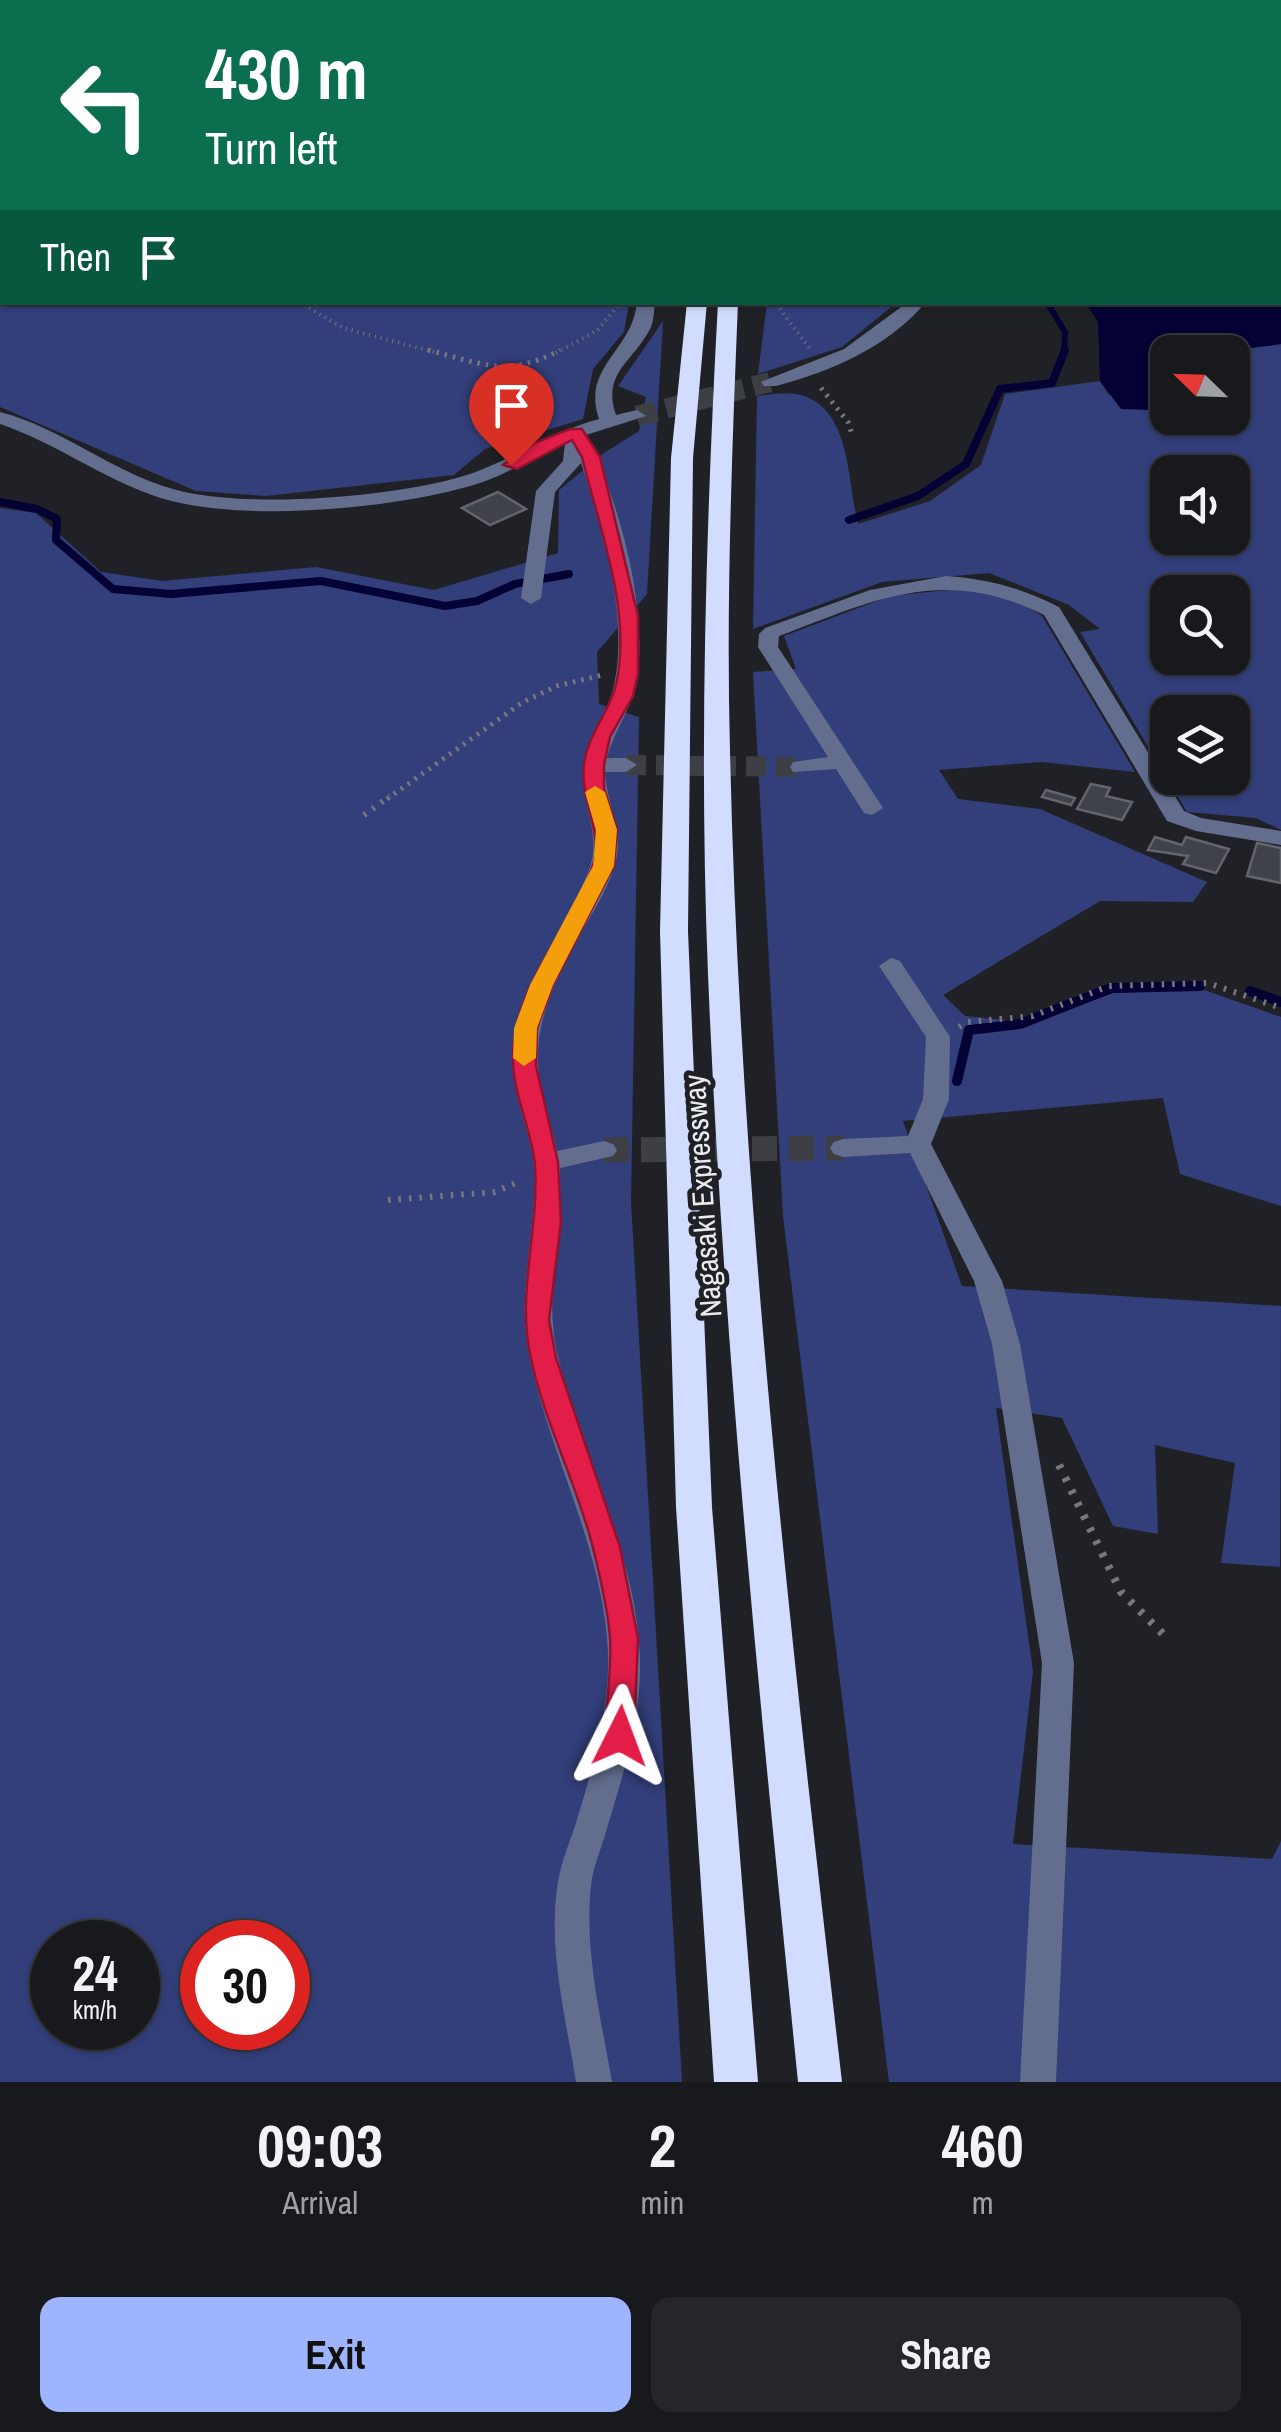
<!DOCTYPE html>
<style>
:root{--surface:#18191d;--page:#25262a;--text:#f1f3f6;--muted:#9fa0a4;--line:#36383b;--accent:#9eb4fd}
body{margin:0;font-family:"Archivo Narrow",sans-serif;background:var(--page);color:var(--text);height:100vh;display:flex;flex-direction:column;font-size:38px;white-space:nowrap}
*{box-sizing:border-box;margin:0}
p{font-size:32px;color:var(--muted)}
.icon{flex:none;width:55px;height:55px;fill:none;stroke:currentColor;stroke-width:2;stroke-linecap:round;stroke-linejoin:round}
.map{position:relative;height:2082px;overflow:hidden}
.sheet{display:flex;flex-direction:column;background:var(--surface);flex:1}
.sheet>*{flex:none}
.top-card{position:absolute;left:0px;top:0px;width:1282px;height:305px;box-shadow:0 2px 8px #0004,0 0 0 2px var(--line);background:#0b6e4f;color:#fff;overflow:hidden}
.needle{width:65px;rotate:293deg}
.controls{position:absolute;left:1150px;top:335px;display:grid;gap:20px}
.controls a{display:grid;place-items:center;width:100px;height:100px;border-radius:20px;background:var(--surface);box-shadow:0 2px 8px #0004,0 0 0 2px var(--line);font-size:50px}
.speed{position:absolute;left:30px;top:1920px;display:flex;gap:20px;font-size:50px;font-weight:700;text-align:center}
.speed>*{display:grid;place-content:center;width:130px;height:130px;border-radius:50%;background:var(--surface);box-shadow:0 2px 8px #0004,0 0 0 2px var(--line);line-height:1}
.speed small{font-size:25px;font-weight:400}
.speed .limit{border:15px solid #d22;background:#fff;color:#111}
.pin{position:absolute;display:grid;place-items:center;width:85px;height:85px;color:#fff;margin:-102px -42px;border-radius:50% 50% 50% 0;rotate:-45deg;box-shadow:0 0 10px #0007}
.pin .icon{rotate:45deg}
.me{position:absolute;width:110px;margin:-55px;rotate:3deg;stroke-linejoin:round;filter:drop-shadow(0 0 8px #0008)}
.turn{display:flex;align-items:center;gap:35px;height:210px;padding:0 40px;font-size:45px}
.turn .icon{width:130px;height:130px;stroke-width:2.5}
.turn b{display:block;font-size:70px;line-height:85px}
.then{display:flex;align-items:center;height:95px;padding:0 40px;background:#0003;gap:20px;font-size:38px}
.eta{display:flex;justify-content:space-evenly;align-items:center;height:170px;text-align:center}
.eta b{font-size:60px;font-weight:700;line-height:70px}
.button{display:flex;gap:20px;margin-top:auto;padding:20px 40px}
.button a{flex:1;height:115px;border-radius:20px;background:var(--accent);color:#111;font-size:40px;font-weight:700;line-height:115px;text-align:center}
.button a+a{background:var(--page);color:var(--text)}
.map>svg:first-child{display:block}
.green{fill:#323f7a;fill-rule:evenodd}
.water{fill:#040134}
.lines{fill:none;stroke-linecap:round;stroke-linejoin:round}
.stream-far2{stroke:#040134;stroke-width:6}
.stream-far1{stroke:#040134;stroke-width:8}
.stream{stroke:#040134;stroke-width:10}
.building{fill:#404249;stroke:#63656c;stroke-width:2.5}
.minor-tunnel-far1{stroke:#3e3f45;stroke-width:20;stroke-dasharray:20 10;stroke-linecap:butt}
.minor-tunnel{stroke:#3e3f45;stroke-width:25;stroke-dasharray:25 12;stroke-linecap:butt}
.path-far3{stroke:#77787d;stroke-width:4;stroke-dasharray:1 5;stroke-linecap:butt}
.path-far2{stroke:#77787d;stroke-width:5;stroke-dasharray:2.5 6;stroke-linecap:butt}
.path-far1{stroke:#77787d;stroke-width:6;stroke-dasharray:2.5 8;stroke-linecap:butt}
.path{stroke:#77787d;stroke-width:8;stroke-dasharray:4 10;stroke-linecap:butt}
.minor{fill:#636e8f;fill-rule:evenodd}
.highway{fill:#d1dcfe;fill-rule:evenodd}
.route{fill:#e11d48;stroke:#92132f;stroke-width:2.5}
.slow{fill:#f59e0b}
.labels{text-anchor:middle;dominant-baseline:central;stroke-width:10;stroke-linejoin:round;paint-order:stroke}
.street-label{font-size:30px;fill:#eaebef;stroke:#202127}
</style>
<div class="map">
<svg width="1281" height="2082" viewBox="0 0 1281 2082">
<rect width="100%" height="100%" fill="#202127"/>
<g class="green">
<path d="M0 0 76 2H2V302L629 303 624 332 593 369 583 419 485 449 454 475 266 496 196 491 0 407Z"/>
<path d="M805 0H1211L805 2Z"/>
<path d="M767 303V302L896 303 842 347 758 374Z"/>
<path d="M663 321 647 594 597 652 599 704 639 717 631 1202 682 2082H0V508L36 513 101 572 162 581 316 567 434 590 558 553 559 490 604 453 639 431 646 397 618 386ZM52 1942H138V2028H52ZM202 1942H288V2028H202Z"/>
<path d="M1281 344V830L1256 818 1187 812 1080 632 1100 629 1069 605 989 573 882 582 753 629 757 396C769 395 784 392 796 394 852 404 847 482 858 524L930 501 981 465 1005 394 1100 381 1108 394 1150 410 1167 401 1168 418H1232L1233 386 1243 373 1233 359 1251 348ZM1168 472H1232V538H1168ZM1168 592H1232V658H1168ZM1168 712H1232V778H1168Z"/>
<path d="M967 588 1015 598 1042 616 1135 772 1042 762 939 770 958 799 1040 809 1207 882 1193 902 1100 901 943 995 965 1016 1034 1023 1113 993 1201 989 1281 1017V1206L1180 1174 1163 1098 903 1121 962 1286 1281 1306 1280 1567 1221 1563 1235 1463 1155 1445 1158 1534 1113 1526 1062 1418 996 1408 1033 1671 1013 1844 1272 1859 1281 1841V2082H889L783 1216 753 672 796 669 784 636 890 596Z"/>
</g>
<path class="water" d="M1281 239V344L1251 348 1233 359 1232 352H1168L1167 401 1150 410 1121 409 1100 381 1098 322 1086 303 1280 302Z"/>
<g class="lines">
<path class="stream-far2" d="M1047 302 1065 332 1064 353"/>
<g class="stream-far1">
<path d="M0 502 37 509 57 519 56 540 113 589 171 594 321 581 445 606 477 601 515 584 569 574"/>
<path d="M849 520 918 496 966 464 1000 389 1052 383 1065 350"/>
</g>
<g class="stream">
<path d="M1250 991 1281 1002"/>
<path d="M957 1081 969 1030 1020 1024 1111 988 1200 986"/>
</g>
</g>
<g class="building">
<path d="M498 492 526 509 490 525 462 508Z"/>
<path d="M1091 784 1110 788 1106 796 1132 802 1122 820 1077 809Z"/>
<path d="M1046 790 1075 798 1071 805 1042 797Z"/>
<path d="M1155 837 1182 845 1186 837 1229 849 1216 873 1183 864 1188 856 1148 850Z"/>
<path d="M1257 843 1281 848V883L1247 876Z"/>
</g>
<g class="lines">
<g class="minor-tunnel-far1">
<path d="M637 416 770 382"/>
<path d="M626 765 801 767"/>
</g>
<path class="minor-tunnel" d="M604 1150 843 1148"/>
<g class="path-far3">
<path d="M299 302 343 328 438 353"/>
<path d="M776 304 810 349"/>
<path d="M556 353 598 330 620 303"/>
</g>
<g class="path-far2">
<path d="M428 350C482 364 508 378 560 350"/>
<path d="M821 388 848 422 853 437"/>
<path d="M387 799 523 702 557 686 602 675"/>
</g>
<g class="path-far1">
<path d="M364 815 390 796"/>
<path d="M959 1027 968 1022 1033 1016 1109 986 1208 983 1281 1008"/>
<path d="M388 1200 495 1192 520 1181"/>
</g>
<path class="path" d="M1059 1465 1121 1592 1165 1636"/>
<g class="minor">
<rect x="843" y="0" width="14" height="2"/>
<rect x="0" y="50" width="2" height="8"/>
<rect x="1280" y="100" width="1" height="10"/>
<path d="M637 302H655C654 310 654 320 651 327 635 361 601 372 616 415L637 410 646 416 586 435C619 500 648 606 637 680 632 708 614 731 607 758H626L637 765 626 772H605C606 799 621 827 617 855 612 884 592 913 578 938 555 981 532 1026 539 1076 542 1102 552 1126 557 1151L604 1141 613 1144 617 1150 613 1156 560 1168C562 1231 543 1296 558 1357 582 1458 636 1552 640 1657 642 1715 624 1772 607 1828 602 1847 593 1866 591 1886 584 1951 601 2018 612 2082H576C566 2017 547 1948 558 1882 561 1863 569 1844 575 1826 594 1764 613 1702 607 1637 598 1538 548 1450 529 1354 516 1293 537 1232 534 1170 532 1131 510 1095 513 1055 517 985 565 933 589 870 602 836 582 805 583 771 584 740 608 715 614 685 629 620 603 526 581 463L555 492 541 598 531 604 521 598 536 491 563 461 565 442C537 454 512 472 483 482 402 509 232 525 152 495 99 476 53 442 0 424V412C62 428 112 472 173 489 244 510 404 497 473 473 517 457 554 431 599 419 581 366 633 351 637 302Z"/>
<path d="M908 302H926C888 347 832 371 776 386H764L761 382 844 349Z"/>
<path d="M946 576C988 579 1022 588 1059 607L1184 811 1201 818 1281 831V845L1196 831 1167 821 1044 615C944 565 876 599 779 636L778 647 883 808 872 815 864 813 836 769 793 772 790 767 793 762 828 757 758 647 759 634 765 628 870 590Z"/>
<path d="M891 958 900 961 950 1037 949 1099 931 1144 1002 1281 1020 1344 1074 1663 1056 2082H1020L1042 1663 992 1344 974 1281 910 1153 843 1157 834 1154 830 1148 834 1142 843 1139 908 1136 923 1099 926 1037 879 966Z"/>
</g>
<g class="highway">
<rect x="733" y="0" width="16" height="2"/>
<path d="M687 302H707L693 458 688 931 712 1507 758 2082H714L676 1507 660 931 671 458Z"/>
<path d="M718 302H738C732 452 726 601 730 751 740 1197 791 1639 842 2082H798C761 1713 723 1345 708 974 699 750 706 526 718 302Z"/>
</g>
</g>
<path class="route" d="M570 429H582L600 457 638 616V674L633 696 610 737 604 765V788L617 830 614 866 553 985 537 1028 536 1066 558 1162 561 1222 549 1320 556 1358 620 1547 638 1638 634 1736 630 1745 620 1749 609 1745 605 1736C606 1704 612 1670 610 1638 608 1609 600 1576 593 1548 577 1483 543 1420 530 1354 517 1292 539 1229 535 1166 532 1131 514 1097 513 1062 511 988 568 934 592 868 605 832 579 800 584 764 588 733 611 711 617 680 631 608 599 527 582 457L572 440 517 469 503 465 534 443Z"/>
<path class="slow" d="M595 786 605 792 617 830 614 866 553 985 537 1028 536 1058 524 1066 513 1058 514 1028 530 985 593 866 596 830 585 792Z"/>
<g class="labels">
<g class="street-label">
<text transform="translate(702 1196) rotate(-94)">Nagasaki Expressway</text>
</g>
</g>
</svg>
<div class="controls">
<a><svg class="needle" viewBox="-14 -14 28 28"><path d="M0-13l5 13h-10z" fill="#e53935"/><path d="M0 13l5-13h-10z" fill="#9fa0a4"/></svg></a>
<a><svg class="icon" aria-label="sound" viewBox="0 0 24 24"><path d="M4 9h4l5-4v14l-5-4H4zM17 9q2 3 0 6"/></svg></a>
<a><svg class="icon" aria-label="search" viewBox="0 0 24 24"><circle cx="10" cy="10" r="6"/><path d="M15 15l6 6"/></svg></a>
<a><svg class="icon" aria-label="layers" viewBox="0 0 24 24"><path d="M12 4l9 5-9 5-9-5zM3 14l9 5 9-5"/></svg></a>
</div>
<div class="speed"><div>24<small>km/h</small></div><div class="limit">30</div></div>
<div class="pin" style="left:511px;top:465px;background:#d93025"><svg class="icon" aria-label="arrive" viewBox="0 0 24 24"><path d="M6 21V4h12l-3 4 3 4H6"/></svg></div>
<svg class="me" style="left:620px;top:1736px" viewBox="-20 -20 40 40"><path d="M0-17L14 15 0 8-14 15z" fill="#e11d48" stroke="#fff" stroke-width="4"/></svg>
<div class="top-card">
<div class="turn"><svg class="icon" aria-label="left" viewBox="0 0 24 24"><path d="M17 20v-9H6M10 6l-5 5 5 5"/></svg><div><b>430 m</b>Turn left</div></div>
<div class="then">Then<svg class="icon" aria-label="arrive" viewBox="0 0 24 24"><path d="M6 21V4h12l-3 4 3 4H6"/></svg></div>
</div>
</div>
<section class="sheet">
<div class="eta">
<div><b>09:03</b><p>Arrival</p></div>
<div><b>2</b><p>min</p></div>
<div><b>460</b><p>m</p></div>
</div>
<div class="button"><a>Exit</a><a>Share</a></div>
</section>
